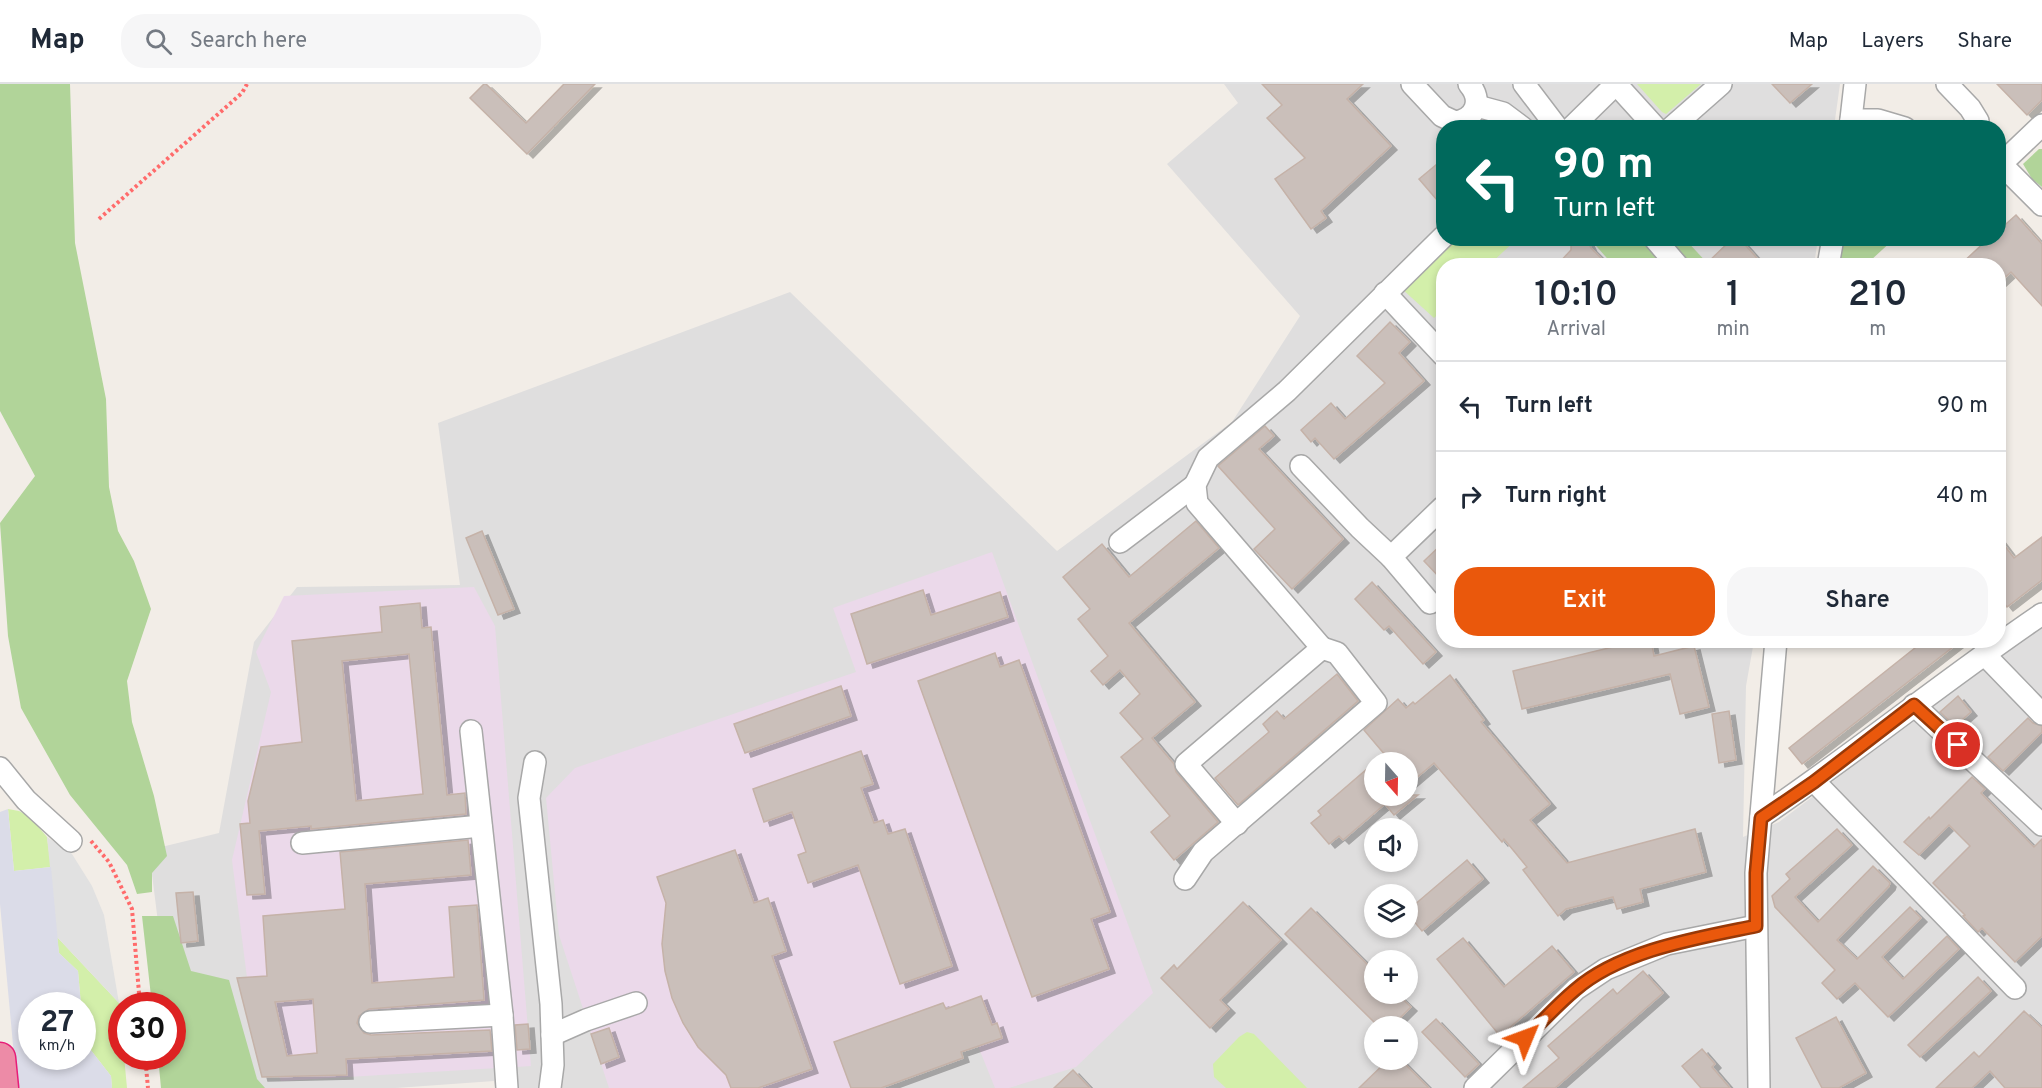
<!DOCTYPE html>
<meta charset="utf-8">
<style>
:root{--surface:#fff;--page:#f6f6f7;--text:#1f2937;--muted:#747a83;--line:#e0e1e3;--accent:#ea580c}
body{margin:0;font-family:Overpass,sans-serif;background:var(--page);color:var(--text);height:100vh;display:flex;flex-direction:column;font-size:22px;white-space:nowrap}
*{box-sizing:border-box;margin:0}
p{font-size:20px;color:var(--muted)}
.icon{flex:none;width:33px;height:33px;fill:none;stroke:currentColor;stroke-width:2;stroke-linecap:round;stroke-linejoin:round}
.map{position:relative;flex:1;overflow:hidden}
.details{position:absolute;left:1436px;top:174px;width:570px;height:390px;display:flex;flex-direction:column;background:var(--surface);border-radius:24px;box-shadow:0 3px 9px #0003}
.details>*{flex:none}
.guide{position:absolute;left:1436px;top:36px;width:570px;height:126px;border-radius:24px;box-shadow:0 3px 9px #0003;background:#00695c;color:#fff;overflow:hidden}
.needle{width:39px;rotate:160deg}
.buttons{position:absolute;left:1364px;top:668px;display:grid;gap:12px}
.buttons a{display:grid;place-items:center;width:54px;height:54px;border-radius:50%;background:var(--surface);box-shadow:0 3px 9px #0003;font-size:30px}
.speed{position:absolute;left:18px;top:908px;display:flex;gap:12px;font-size:30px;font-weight:700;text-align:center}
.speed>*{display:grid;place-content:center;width:78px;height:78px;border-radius:50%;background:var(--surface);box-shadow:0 3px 9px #0003;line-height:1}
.speed small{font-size:15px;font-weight:400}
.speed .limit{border:9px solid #d22;background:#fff;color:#111}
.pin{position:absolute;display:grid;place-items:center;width:51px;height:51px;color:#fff;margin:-26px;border:3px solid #fff;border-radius:50%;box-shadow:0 2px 6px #0007}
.me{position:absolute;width:66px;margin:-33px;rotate:46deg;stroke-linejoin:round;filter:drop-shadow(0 0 4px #0008)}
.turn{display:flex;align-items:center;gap:21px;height:126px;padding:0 18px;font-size:27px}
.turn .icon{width:78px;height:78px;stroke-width:2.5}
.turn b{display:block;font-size:42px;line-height:51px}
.eta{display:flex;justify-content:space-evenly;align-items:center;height:102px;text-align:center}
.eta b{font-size:36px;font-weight:600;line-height:42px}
.button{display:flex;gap:12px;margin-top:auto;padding:12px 18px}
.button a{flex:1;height:69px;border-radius:24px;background:var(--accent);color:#fff;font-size:24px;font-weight:600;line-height:69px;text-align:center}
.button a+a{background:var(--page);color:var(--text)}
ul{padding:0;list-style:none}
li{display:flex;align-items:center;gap:18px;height:90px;padding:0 18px;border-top:2px solid var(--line)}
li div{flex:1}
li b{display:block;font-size:22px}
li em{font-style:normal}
header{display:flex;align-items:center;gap:36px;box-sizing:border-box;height:84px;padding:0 30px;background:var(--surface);border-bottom:2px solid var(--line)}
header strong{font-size:28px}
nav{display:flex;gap:33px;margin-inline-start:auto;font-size:21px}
.search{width:420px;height:54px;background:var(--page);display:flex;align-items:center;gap:15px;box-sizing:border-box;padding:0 21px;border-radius:24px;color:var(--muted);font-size:22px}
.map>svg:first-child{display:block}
.residential{fill:#dfdede;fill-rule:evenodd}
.industrial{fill:#ebd9ea}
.grass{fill:#d3efaa}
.forest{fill:#b1d499}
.parking{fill:#e1e1e1}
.plaza{fill:#dbdce8}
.building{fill:#cabfba;stroke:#c5b2a8;stroke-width:1.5;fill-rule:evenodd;filter:url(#shadow)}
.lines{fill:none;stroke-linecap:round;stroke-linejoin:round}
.minor-casing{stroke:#a8a8a8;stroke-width:24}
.highway-casing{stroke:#e71d78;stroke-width:33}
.path{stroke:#ff6b6b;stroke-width:4;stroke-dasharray:3 3;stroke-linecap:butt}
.minor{stroke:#fff;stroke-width:21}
.highway{stroke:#ed8ba7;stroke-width:30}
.route-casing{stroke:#983908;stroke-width:15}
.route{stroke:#ea580c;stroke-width:10}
</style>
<header>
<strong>Map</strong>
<div class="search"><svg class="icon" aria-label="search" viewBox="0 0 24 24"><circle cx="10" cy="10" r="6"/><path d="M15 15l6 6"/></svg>Search here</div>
<nav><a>Map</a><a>Layers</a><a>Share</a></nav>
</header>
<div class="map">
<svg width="2042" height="1004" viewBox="0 0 2042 1004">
<defs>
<filter id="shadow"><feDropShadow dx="6" dy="4" stdDeviation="0" flood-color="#0004"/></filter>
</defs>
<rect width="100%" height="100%" fill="#f2ede7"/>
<path class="residential" d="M1224 0H1840L1834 43 1443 44V154L1818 155 1814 181 1443 182V556L1754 557 1746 602 1743 753 1779 738 2042 540V1004H495L494 997 396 1004H251L225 923 168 919 149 766 219 749 254 558 297 503 460 501 438 339 790 208 1057 467 1232 338 1300 232 1167 80 1238 19ZM1374 678H1407V711H1374ZM1374 744H1407V777H1374ZM1374 810H1407V843H1374ZM1374 876H1407V909H1374ZM1374 942H1407V975H1374Z"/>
<g class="industrial">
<path d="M992 468 1153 909 1076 983 1009 1004H995L978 962 855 1004H609L559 851 546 714 575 684 856 588 833 524Z"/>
<path d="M474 503 495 542 531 982 281 997 252 933 232 776 271 608 256 568 284 512Z"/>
</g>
<g class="grass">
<path d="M1637 0H1701L1666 30 1662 28Z"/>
<path d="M1453 155H1517L1489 181 1443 182V225L1434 234 1401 204Z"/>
<path d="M8 725 19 727 30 733 47 753 51 783 14 787Z"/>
<path d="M57 853 119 919 122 972H124L127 1004H112L111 992 83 956 82 921H81L78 887 59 869Z"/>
<path d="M1247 948 1254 950 1307 1004H1226L1214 993 1213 980 1239 953Z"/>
</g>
<g class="forest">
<path d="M0 0H70L75 159 106 315 109 403 118 447 134 477 151 525 127 597 132 638 154 712 167 772 152 789V808L137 810 127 781 70 711 21 624 8 552 0 439 35 392 0 327Z"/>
<path d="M2039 65H2042V103L2032 95 2023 80Z"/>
<path d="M1590 155H1647L1670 181H1613Z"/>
<path d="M1662 155H1685L1709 181H1686Z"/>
<path d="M1841 155H1894L1870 177 1874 181 1838 182Z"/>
<path d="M142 832H173L191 887 229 896 257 995 265 1004H161L158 972H172V921H152Z"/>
</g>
<path class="parking" d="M47 753 72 770 92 802 104 831 119 919 57 853Z"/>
<path class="plaza" d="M8 725 14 787 51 783 59 869 78 887 81 921H32V972H82L83 947V956L111 992 112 1004H17L0 820V728Z"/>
<g class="building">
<path d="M484 0H486L526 39 564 0H595L527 70 470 14Z"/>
<path d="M1262 0H1363L1347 15 1391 62 1321 127 1326 134 1311 145 1275 95 1305 74 1267 34 1282 21Z"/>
<path d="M1772 0H1812L1790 19Z"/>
<path d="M1997 0H2042V16L2027 31Z"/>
<path d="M1443 75V123L1419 95Z"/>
<path d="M2016 131 2042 160V222L2011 188 1998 200V182H1959L1989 154H1998V147Z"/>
<path d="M1575 154H1586L1591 164 1609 182H1556L1571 166V161Z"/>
<path d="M1733 154H1739L1764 182H1704Z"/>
<path d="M1390 238 1410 258 1399 269 1424 297 1334 375 1315 354 1311 358 1301 346 1331 319 1345 335 1385 299 1357 272Z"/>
<path d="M1265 342 1274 352 1259 365 1343 455 1292 505 1254 465 1275 445 1218 382Z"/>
<path d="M1196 437 1219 464 1129 539 1195 618 1152 654 1174 680 1176 688 1218 738 1174 776 1151 748 1170 732 1121 673 1143 655 1120 629 1140 610 1120 586 1103 601 1091 587 1108 572 1078 535 1090 525 1063 493 1102 460 1129 493Z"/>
<path d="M482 447 514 525 498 531 466 454Z"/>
<path d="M1998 453 2014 474 2042 453V496L2007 523 1998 512Z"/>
<path d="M1443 459V497L1424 477Z"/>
<path d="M1372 498 1436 568 1423 580 1389 542 1384 546 1355 515Z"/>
<path d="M923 506 931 531 1000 508 1008 533 867 580 851 530Z"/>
<path d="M420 519 422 544 431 543 447 711 465 709 466 730 311 745V742L259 747 265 810 247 811 240 740 250 739 248 717 261 663 302 658 292 557 382 548 380 523ZM409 570 423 710 356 717 342 577Z"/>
<path d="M1642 556H1651L1654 572 1694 562 1709 623 1680 630 1670 590 1522 625 1513 587Z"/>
<path d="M1925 556H1962L1802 680 1789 664Z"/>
<path d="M995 569 1000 583 1019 576 1110 828 1091 835 1109 885 1032 913 918 597Z"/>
<path d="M1337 590 1358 617 1238 721 1215 694 1269 648 1263 640 1277 627 1284 635Z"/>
<path d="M1450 591 1484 636 1481 638 1550 720 1530 736 1567 779 1695 745 1706 788 1640 805 1643 818 1617 825 1613 813 1566 825 1558 832 1523 786 1527 783 1504 755 1502 758 1434 679 1407 702V678H1391L1364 646 1398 615 1406 624 1413 618 1415 620Z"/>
<path d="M841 602 851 632 745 669 734 640Z"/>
<path d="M1958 612 1971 628 1955 642 1940 628Z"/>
<path d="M1729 627 1736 676 1719 679 1712 630Z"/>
<path d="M2028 634 2033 639 2042 642V648L2003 687 1988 673Z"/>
<path d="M861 667 873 700 861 704 874 739 883 736 888 750 905 745 952 882 900 900 858 781 808 799 798 771 806 768 792 728 764 738 753 705Z"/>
<path d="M1374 679V711H1418L1394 731 1385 720 1343 756 1339 752 1329 760 1311 739 1321 731 1318 727Z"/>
<path d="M1972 693 1985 705 1981 709 2034 763 2042 755V852L2015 878 1982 844 1978 848 1963 832 1965 831 1933 799 1970 762 1949 741 1919 771 1904 758 1929 733 1930 735Z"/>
<path d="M1837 745 1852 761 1795 813 1818 838 1873 782 1890 799 1889 802 1837 856 1857 875 1910 823 1921 834 1882 873 1903 895 1947 852 1959 865 1888 933 1855 899 1837 915 1822 899 1835 886 1775 823 1772 812 1790 795 1786 790Z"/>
<path d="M468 756 471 791 365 800 372 899 454 893 449 823 477 821 484 916 369 925 359 932 357 939 364 949 371 951 490 946 492 967 346 975 347 991 262 993 237 894 267 892 263 832 345 825 340 768ZM313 915 317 969 287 972 275 918Z"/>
<path d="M735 766 754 819 768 814 786 867 772 872 812 985 758 1004H731L726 991 698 963 683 939 672 914 665 887 662 860 666 819 657 793Z"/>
<path d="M1467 776 1483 795 1422 847 1407 829V827Z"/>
<path d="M193 808 198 857 181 859 176 809Z"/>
<path d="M1243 818 1281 856 1220 916 1229 925 1210 944 1161 894 1174 881 1177 885Z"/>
<path d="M1311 824 1374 887V909H1396L1411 923 1392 942H1378L1285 850Z"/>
<path d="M1463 854 1504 903 1552 862 1574 888 1500 952 1437 875Z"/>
<path d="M1643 887 1663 909 1555 1004H1523L1559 974 1548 962 1613 905 1617 910Z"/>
<path d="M1978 893 1991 907 1920 973 1908 961Z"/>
<path d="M981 912 992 941 997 939 1002 954 961 968 963 974 881 1004H851L834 958 943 919 946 925Z"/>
<path d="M2024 927 2042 944V1004H2005L1990 987 1972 1004H1936L1974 968 1979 973Z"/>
<path d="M1836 933 1866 989 1839 1004H1822L1796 954Z"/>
<path d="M1436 935 1479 980 1465 993 1422 948Z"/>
<path d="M528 940 530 965 517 966 515 941Z"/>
<path d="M609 944 619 973 601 980 591 950Z"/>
<path d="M1702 965 1715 980 1712 983 1730 1004H1701L1682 982Z"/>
<path d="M1389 975H1400L1429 1004H1359Z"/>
<path d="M1073 986 1090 1004H1054Z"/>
</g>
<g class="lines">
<defs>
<g id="minor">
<path d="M1412 0 1442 32 1455 38C1476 35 1483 16 1469 0"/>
<path d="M1524 0 1556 42"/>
<path d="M1616 0 1656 44"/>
<path d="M1947 0 1970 24 1978 37 1977 44"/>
<path d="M1477 22 1503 29 1523 44"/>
<path d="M1851 36H1878L1905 44"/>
<path d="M1571 44 1616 0"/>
<path d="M1671 44 1721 0"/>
<path d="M1850 44 1855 0"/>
<path d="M1998 77 2042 121"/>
<path d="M2001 80 2042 41"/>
<path d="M1654 154 1678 182"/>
<path d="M1828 182 1833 154"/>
<path d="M1385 209 1443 271"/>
<path d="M1301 382 1360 444 1391 473"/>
<path d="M1120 458 1195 401"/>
<path d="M1430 519 1391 473 1443 423"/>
<path d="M1984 570 2042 630"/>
<path d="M1914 621 2042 741"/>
<path d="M471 647 502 931 507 1004"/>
<path d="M535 678 529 714 551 920 553 981 550 1004"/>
<path d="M0 684 26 716 71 757"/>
<path d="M1814 697 2015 904"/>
<path d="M1761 733C1857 668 1946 595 2042 530"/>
<path d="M1237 740 1186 680 1322 564 1197 419 1195 401 1208 374 1287 307 1443 153"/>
<path d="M302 759 481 742"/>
<path d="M1185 795 1203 768 1376 619 1337 569 1322 564"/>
<path d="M370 938 502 931"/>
<path d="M552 951 586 936 636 919"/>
<path d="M1475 1004 1576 905 1606 885 1667 860 1756 842"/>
<path d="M1759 1004 1756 789 1776 556"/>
</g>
<path id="highway" d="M0 974 3 1004"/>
</defs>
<use href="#minor" class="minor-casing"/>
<use href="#highway" class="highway-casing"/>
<g class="path">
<path d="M99 135 242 9 247 0"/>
<path d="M91 757 109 778 132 825 140 921"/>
<path d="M145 972 148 1004"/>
</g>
<use href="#minor" class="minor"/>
<use href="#highway" class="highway"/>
</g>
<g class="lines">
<defs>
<path id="route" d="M1525 954C1542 938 1557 921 1575 906 1621 866 1698 854 1756 842V789L1761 734 1814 698 1914 621 1958 661"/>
</defs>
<use href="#route" class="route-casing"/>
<use href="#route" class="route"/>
</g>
</svg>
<div class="buttons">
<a><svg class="needle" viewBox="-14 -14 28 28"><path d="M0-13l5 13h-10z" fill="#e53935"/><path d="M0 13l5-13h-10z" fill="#747a83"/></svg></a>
<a><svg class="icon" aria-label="sound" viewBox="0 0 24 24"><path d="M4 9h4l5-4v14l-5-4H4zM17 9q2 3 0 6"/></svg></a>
<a><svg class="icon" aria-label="layers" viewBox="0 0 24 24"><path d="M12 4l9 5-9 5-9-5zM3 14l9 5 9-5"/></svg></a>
<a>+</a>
<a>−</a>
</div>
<div class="speed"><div>27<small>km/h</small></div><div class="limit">30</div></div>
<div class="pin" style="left:1958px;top:661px;background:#d93025"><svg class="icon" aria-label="arrive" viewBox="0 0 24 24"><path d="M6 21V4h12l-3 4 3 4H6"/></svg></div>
<svg class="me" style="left:1525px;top:954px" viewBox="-20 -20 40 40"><path d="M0-17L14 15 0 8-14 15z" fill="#ea580c" stroke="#fff" stroke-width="4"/></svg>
<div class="guide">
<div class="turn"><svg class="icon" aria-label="left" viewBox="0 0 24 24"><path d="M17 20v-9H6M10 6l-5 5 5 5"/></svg><div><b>90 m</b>Turn left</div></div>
</div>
<section class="details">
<div class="eta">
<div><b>10:10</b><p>Arrival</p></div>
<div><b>1</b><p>min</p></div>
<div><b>210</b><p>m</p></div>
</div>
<ul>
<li><svg class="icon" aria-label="left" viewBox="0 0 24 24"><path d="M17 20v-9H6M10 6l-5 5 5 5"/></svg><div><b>Turn left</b></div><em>90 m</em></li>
<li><svg class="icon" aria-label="right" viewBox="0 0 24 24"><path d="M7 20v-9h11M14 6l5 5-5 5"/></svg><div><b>Turn right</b></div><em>40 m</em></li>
</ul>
<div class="button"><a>Exit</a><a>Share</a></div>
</section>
</div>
